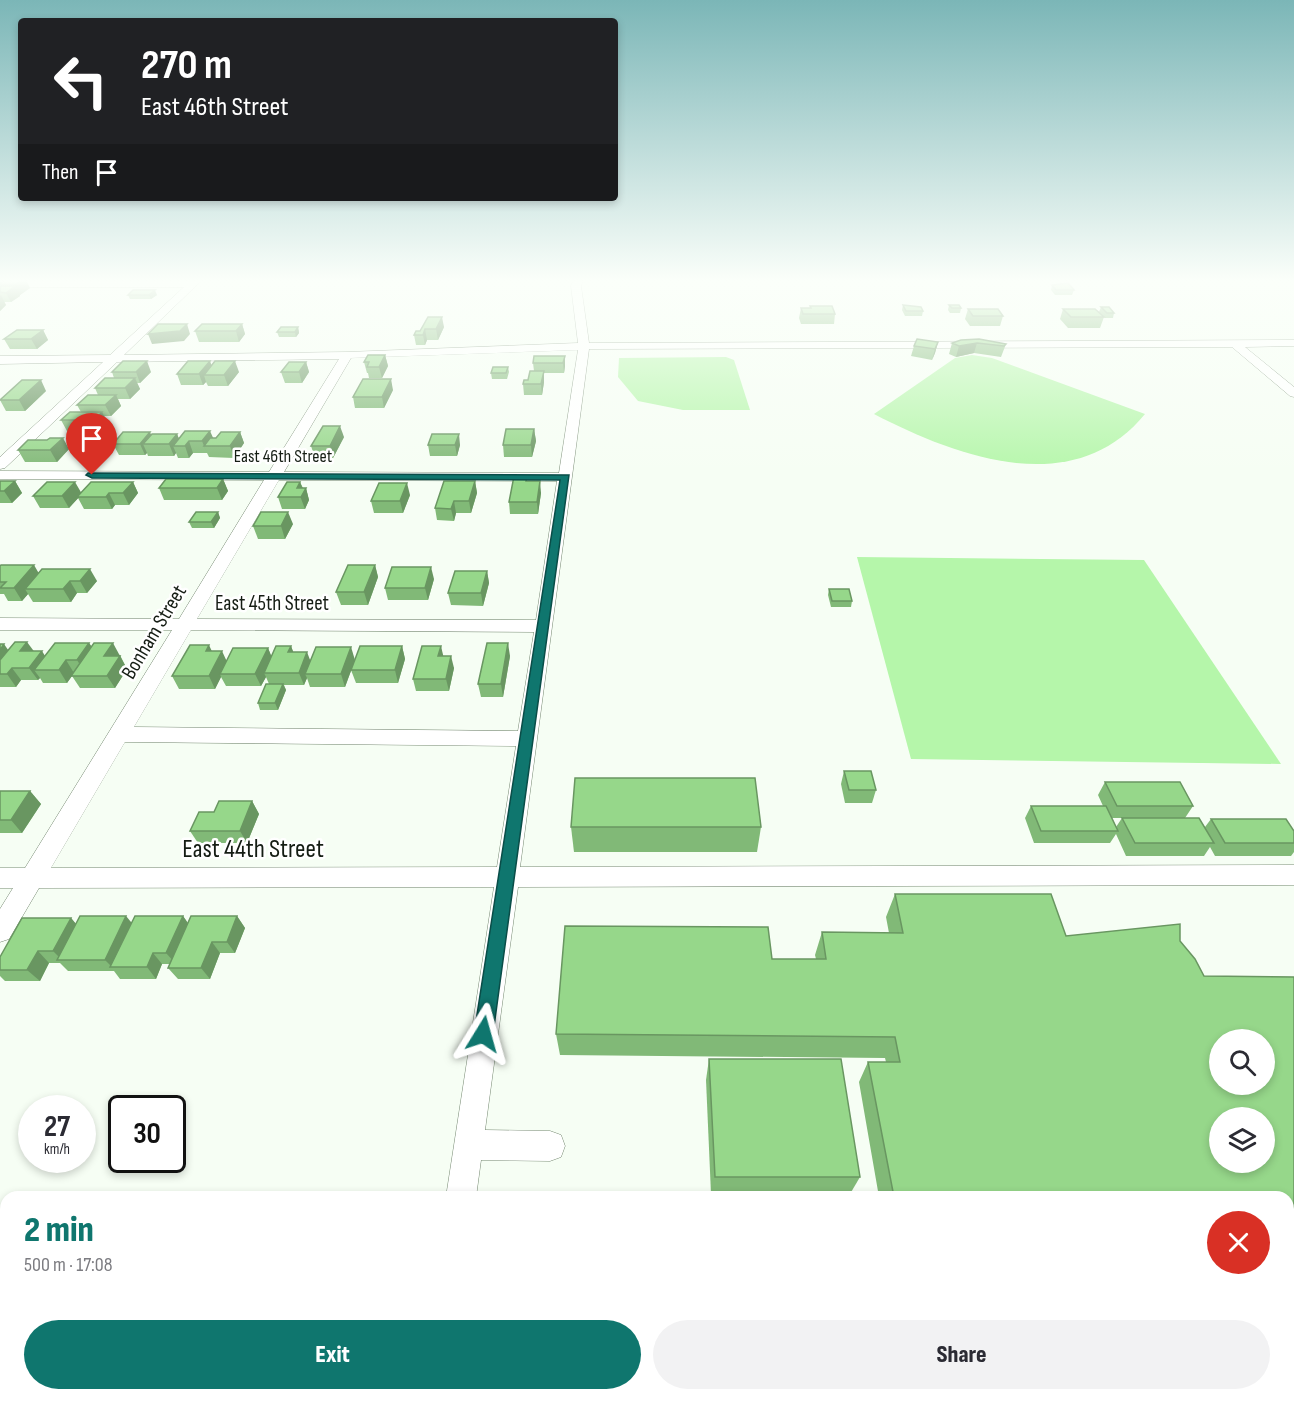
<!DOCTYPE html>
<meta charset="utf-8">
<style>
:root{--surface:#fff;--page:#f2f2f3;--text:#2b2b33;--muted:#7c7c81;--accent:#0f766e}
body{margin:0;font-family:"Sofia Sans Condensed",sans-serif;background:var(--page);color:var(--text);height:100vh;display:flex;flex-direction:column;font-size:22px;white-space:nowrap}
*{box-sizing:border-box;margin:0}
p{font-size:20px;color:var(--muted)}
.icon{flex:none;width:33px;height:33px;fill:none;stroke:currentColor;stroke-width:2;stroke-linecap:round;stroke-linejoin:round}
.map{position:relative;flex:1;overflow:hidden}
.details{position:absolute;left:0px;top:1191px;width:1294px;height:210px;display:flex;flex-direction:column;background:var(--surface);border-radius:18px 18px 0 0;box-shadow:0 3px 9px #0003}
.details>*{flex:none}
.banner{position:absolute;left:18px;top:18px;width:600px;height:183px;border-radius:6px;box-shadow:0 3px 9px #0003;background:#202124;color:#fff;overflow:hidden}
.fabs{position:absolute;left:1209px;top:1029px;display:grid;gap:12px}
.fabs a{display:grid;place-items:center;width:66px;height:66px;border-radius:50%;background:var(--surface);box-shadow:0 3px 9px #0003;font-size:30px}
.speed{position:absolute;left:18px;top:1095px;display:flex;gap:12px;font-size:30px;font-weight:700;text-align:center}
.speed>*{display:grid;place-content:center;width:78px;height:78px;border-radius:50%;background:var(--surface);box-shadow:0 3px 9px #0003;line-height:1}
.speed small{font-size:15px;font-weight:400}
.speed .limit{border:3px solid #111;border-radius:9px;background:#fff;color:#111}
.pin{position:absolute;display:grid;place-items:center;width:51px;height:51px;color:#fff;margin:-62px -26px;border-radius:50% 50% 50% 0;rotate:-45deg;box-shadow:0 0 6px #0007}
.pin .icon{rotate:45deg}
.me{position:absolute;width:66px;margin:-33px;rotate:8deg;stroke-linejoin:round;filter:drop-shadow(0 0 4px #0008)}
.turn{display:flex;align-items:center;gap:21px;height:126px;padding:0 24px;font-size:27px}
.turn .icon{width:78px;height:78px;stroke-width:2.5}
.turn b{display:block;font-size:42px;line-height:51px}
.then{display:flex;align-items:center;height:57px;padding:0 24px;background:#0003;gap:12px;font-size:22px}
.round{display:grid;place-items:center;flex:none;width:63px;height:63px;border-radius:32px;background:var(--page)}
.head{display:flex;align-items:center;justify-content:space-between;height:102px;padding:0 24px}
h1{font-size:36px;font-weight:800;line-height:45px;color:var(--accent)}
.button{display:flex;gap:12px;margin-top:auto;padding:12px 24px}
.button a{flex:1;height:69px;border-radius:36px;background:var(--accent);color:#fff;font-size:24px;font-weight:800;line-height:69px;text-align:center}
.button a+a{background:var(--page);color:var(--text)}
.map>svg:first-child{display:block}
.green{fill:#b5f6aa}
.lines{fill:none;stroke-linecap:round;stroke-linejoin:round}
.minor-casing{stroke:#758871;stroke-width:1}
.minor{fill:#fff;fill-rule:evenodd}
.wall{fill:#81b977;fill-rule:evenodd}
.shaded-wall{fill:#699661}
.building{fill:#96d78a;stroke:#699661;stroke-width:1.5;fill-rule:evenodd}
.route{fill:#0f766e;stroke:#0a4d48;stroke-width:1.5}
.labels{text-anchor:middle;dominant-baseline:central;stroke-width:5;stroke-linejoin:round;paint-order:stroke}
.far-street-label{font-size:18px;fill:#151d14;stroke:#fff}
.street-label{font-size:21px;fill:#151d14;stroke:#fff}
.near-street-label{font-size:26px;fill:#151d14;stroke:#fff}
</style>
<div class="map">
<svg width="1294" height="1401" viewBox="0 0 1294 1401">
<rect width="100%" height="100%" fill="#f6fef4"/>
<g class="green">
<path d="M972 355 992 358 1145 414C1074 501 957 457 874 414L955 358Z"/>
<path d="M726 357 734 360 750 410H683L638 401 618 377 619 358Z"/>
<path d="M857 557 1144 560 1281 764 911 759Z"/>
</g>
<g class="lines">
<defs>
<g id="minor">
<path d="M202 280 124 355 347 352 578 343 571 286 573 280H583L581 286 589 343 1294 340V346L1245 347 1294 387V397L1290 396 1232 347 589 349 520 867 1294 865V885L518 887 485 1130 550 1131 561 1135 565 1146 561 1157 550 1161 481 1160 476 1197H446L494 887 39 888 9 939 0 942V909L13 888H0V868H25L172 630H0V618L179 619 264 480 0 479V471L269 472 339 359 117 362 5 468 0 469V457L103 362 0 364V356L110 355 184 287H0V281ZM578 350 559 473 284 472 351 358ZM279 480 557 481 536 620 197 619ZM191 630 534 632 518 731 134 727ZM125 742 516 746 497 867 51 868Z"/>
<path d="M415 1395H451L450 1401H414Z"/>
</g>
</defs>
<use href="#minor" class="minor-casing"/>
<use href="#minor" class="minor"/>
</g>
<g class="wall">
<path d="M5 280H26L30 288 20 295V296L11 302H4L6 305 0 311V283Z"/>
<path d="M1052 285 1074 290 1072 295H1055L1051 290Z"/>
<path d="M128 295H157L151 299H130Z"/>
<path d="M903 305 923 311 922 316H905L902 310Z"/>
<path d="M949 305 961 308 960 313H950L948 310Z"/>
<path d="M810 306 835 314 834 324H801L799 318 801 308H810Z"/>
<path d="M1101 307 1114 313 1113 318H1105L1099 312Z"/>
<path d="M968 309 1003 316 1000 326H970L965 319Z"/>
<path d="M1063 309 1104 317 1100 328H1068L1060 319Z"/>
<path d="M428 317 444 327 438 340H427L425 345H416L414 335 420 331Z"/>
<path d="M242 324 245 334 239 342H199L195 331Z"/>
<path d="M298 327 299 333 296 337H279L277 332Z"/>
<path d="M43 330 48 340 37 349H10L4 339Z"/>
<path d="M961 340 1006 344 1001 357 974 353 956 357 949 354 952 343Z"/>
<path d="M938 342 935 353 932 360 911 356 914 346Z"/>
<path d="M385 355 388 366 382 378H369L368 373H367L364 362Z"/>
<path d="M565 356V366L564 373H544V382L542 395H524L523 384 528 380 534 371 533 363Z"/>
<path d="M306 362 309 372 302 383H285L281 372Z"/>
<path d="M212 365 239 372 228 386H208L206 382 203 385H181L177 374Z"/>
<path d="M508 367 509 372 507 379H492L491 373Z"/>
<path d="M112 372H151L140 383H137L140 389 130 399H118L121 406 111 416H104L108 423 100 431H67L61 420 81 412 77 405 98 395 95 388 114 378Z"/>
<path d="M393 390 384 408H355L353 397Z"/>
<path d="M46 391 25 411H6L0 400V399Z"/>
<path d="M534 429 536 441 532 457H504L503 445Z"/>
<path d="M240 432 244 443 234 458 209 457 207 453H193L189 458H178L176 453 174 456H148L147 453 145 455H119L113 444 151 435 177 434 179 439 216 438Z"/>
<path d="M344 437 333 458H315L311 446Z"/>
<path d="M428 445H460L457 456H430Z"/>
<path d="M69 449 57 462H25L18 450Z"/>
<path d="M223 479 228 491 222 500H164L159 488Z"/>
<path d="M0 481H15L22 493 12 503H0Z"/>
<path d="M475 481 477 493 471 513H456L454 521 437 520 435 508Z"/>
<path d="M528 481 541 493 538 514H510L509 502Z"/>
<path d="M133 482 138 493 129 505H115L112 509H84L78 498 69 508H40L33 496 81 493Z"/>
<path d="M300 482 303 488H306L309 500 305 509H282L278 497Z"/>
<path d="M410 495 403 513H374L371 501Z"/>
<path d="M218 512 220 518 214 528H192L189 522Z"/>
<path d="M293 524 285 539H258L253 526Z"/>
<path d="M375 565 378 577 368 605H341L336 592Z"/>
<path d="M0 566 39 573 97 581 87 593H77L71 602H33L28 594 22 601H8L4 594H0Z"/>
<path d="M487 571 489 583 483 606 451 605 448 593Z"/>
<path d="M434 579 428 600H388L385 588Z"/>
<path d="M829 589 852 601 851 607H831L828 595Z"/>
<path d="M89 643 92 647 120 655 127 669 115 688H80L72 676 67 683H43L40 678 38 680H21L16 687H0V644L8 650 33 651 45 656Z"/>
<path d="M291 646 293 652 310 661 355 660 345 687H310L307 678 304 685H284L286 690 278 710H260L258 703 269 684 266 677 261 686H226L221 677 215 689H179L172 676 226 661 268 648 271 656Z"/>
<path d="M402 646 405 659 398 683H356L351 670Z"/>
<path d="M443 656 454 668 449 691H416L413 679Z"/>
<path d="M510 656 503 697H481L478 684Z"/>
<path d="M844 771 876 790 872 803H845L841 784Z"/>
<path d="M1105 782 1193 806 1185 818 1205 827 1211 819 1294 831V852L1291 856H1215L1210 847 1204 856H1126L1116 834 1110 843H1034L1025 818 1031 806H1103L1098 795ZM1112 818H1122L1116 827Z"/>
<path d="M0 791H30L41 804 22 833H0Z"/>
<path d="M252 801 259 814 247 843H198L190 831 214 812Z"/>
<path d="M571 827H761L757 852H574Z"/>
<path d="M895 894 1066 936 1180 941 1204 976 1294 977V1236H1288V1197H879L859 1082 868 1062H886L885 1058 560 1055 556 1034 772 959H816L815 955 822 932 889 933 886 917Z"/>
<path d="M183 916 188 923 237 916 245 928 235 953H220L210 979H178L168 968 170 964H162L156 979H120L114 971H68L60 963H49L40 981H5L0 976V957L71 918 76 924 131 922Z"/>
<path d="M709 1059 860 1177 850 1194H711L706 1080Z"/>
</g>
<g class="shaded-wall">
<path d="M22 280H26L30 288 20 295V296L11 302 6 293 15 286V285Z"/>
<path d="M155 290 157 295 151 299 149 295Z"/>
<path d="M1 295 6 305 0 311V296Z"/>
<path d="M442 317 444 327 438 340 436 329Z"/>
<path d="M187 324 190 334 184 341 152 344 148 334Z"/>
<path d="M242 324 245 334 239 342 236 331Z"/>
<path d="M298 327 299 333 296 337 295 332Z"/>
<path d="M425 329 427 340 425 345 423 335Z"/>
<path d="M43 330 48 340 37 349 31 339Z"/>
<path d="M938 342 935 353 932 360 935 349Z"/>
<path d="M977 343 974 353 956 357 959 346Z"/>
<path d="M385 355 388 366 382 378 379 367Z"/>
<path d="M565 356V366L564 373 563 363Z"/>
<path d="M147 361 151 372 140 383 136 372Z"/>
<path d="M210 361 214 372 204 375 206 382 203 385 199 374Z"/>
<path d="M235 361 239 372 228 386 224 375Z"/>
<path d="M306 362 309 372 302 383 299 372Z"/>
<path d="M544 371V382L542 395 541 384Z"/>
<path d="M135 378 140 389 130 399 125 388Z"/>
<path d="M391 379 393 390 384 408 382 397Z"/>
<path d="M41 380 46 391 25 411 19 400Z"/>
<path d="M116 395 121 406 111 416 105 405Z"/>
<path d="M102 412 108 423 100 431 95 420Z"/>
<path d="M340 426 344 437 333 458 330 446Z"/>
<path d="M534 429 536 441 532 457 531 445Z"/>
<path d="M210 431 215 442 204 446 207 453 202 441Z"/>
<path d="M150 432 155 444H143L147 453 145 455 140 444Z"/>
<path d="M240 432 244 443 234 458 230 446Z"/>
<path d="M177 434 182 446H173L176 453 174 456 169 444Z"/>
<path d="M459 434 460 445 457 456 455 445Z"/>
<path d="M63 438 69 449 57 462 50 450Z"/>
<path d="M189 441 193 453 189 458 185 446Z"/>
<path d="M223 479 228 491 222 500 217 488Z"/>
<path d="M15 481 22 493 12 503 4 491Z"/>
<path d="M475 481 477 493 471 513 469 501Z"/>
<path d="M540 481 541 493 538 514 537 502Z"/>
<path d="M75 482 82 494 69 508 62 496Z"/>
<path d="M133 482 138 493 129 505 123 493Z"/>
<path d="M300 482 304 492 306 488 309 500 305 509 297 488Z"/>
<path d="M407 483 410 495 403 513 400 501Z"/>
<path d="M109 493 115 505 112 509 106 497Z"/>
<path d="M454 501 456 513 454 521 451 509Z"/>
<path d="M218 512 220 518 214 528 211 522Z"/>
<path d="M288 512 293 524 285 539 281 526Z"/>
<path d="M34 565 41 577 25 589 28 594 22 601 14 588Z"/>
<path d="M375 565 378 577 368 605 364 592Z"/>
<path d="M431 567 434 579 428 600 425 588Z"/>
<path d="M90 569 97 581 87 593 80 581Z"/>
<path d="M487 571 489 583 483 606 481 593Z"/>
<path d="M70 581 77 593 71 602 63 589Z"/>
<path d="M27 642 36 654 20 651Z"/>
<path d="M89 643 97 655 85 673 77 660Z"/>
<path d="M113 643 127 669 115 688 107 676 104 656Z"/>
<path d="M508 643 510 656 503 697 501 684Z"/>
<path d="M4 644 13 657 0 674V650Z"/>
<path d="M209 645 215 658 206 651Z"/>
<path d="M291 646 296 659 288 652Z"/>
<path d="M402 646 405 659 398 683 395 670Z"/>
<path d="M441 646 444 659 438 656Z"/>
<path d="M351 647 355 660 345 687 341 674Z"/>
<path d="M268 648 273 660 264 673 266 677 261 686 255 674Z"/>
<path d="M42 651 50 664 34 670 40 678 38 680 29 668Z"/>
<path d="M222 651 228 664 220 674 221 677 215 689 209 676Z"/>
<path d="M307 652 312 665 305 674 307 678 304 685 299 673Z"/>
<path d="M451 656 454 668 449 691 446 679Z"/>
<path d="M66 660 74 673 67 683 59 670Z"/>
<path d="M12 668 21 680 16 687 7 674Z"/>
<path d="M283 684 286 690 278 710 275 703Z"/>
<path d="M30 791 41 804 22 833 11 820Z"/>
<path d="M252 801 259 814 247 843 240 831Z"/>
<path d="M126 916 136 928 112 967 105 960Z"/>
<path d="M183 916 191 928 176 964 166 953Z"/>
<path d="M237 916 245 928 235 953 227 942Z"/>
<path d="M71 918 81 930 62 960 53 951Z"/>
<path d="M212 942 220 953 210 979 201 968Z"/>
<path d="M38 951 49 963 40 981 27 970Z"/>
<path d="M153 953 162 964 156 979 147 967Z"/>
</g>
<g class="building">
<path d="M5 280H22L15 285H0V283Z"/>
<path d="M1068 283 1074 290H1056L1052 285Z"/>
<path d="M0 286H15L6 293 0 292Z"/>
<path d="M133 290H155L149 295H128Z"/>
<path d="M903 305 921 307 923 311H906Z"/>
<path d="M949 305H959L961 308H952Z"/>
<path d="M810 306H832L835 314H803L801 308H811Z"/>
<path d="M1101 307H1109L1114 313H1107Z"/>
<path d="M968 309H998L1003 316H973Z"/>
<path d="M1063 309H1095L1104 317H1071Z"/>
<path d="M428 317H442L436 329H425L423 335H414L416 331H420Z"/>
<path d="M158 324H187L180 331 148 334Z"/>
<path d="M202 324H242L236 331H195Z"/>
<path d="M281 327H298L295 332H277Z"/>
<path d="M17 330H43L31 339H4Z"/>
<path d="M917 339 938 342 935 349 914 346Z"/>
<path d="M979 339 1006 344 1004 346 977 343 959 346 952 343 961 340Z"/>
<path d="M368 355H385L379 367H367L369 362H364Z"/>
<path d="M534 356H565L563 363H533Z"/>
<path d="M123 361H147L136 372H112Z"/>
<path d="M188 361H210L199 374H177Z"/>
<path d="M215 361H235L224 375H204Z"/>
<path d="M289 362H306L299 372H281Z"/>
<path d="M493 367H508L506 373H491Z"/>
<path d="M530 371H544L541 384H523L524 380H528Z"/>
<path d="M105 378H135L125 388H95Z"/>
<path d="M363 379H391L382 397H353Z"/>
<path d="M22 380H41L19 400H0Z"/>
<path d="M88 395H116L105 405H77Z"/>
<path d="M70 412H102L95 420H61Z"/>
<path d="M323 426H340L330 446H311Z"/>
<path d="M506 429H534L531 445H503Z"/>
<path d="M185 431H210L202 441H189L185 446H173Z"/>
<path d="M123 432H150L140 444H113Z"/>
<path d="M221 432H240L230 446H204L210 438H216Z"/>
<path d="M152 434H177L169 444H143Z"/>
<path d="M432 434H459L455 445H428Z"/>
<path d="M50 438H63L50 450H18L28 440H47Z"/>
<path d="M514 476H527L526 481H540L537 502H509Z"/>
<path d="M166 479H223L217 488H159Z"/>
<path d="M0 481H15L4 491H0Z"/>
<path d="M444 481H475L469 501H454L451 509 435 508Z"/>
<path d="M47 482H75L62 496H33Z"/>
<path d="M91 482H133L123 493H109L106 497H77Z"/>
<path d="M287 482H300L297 488H306L301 497H278Z"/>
<path d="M379 483H407L400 501H371Z"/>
<path d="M196 512H218L211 522H189Z"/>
<path d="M261 512H288L281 526H253Z"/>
<path d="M1 565H34L14 588H0L6 582H0V566Z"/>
<path d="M348 565H375L364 592H336Z"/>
<path d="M392 567H431L425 588H385Z"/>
<path d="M42 569H90L80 581H70L63 589H25Z"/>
<path d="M455 571H487L481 593H448Z"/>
<path d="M829 589H849L852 601H832Z"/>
<path d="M15 642H27L20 651H42L29 668H12L7 674H0V660Z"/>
<path d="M55 643H89L77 660H66L59 670H34Z"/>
<path d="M94 643H113L104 656H120L107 676H71Z"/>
<path d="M487 643H508L501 684H478Z"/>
<path d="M0 644H4L0 650Z"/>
<path d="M190 645H209L206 651H222L209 676H172Z"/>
<path d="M276 646H291L288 652H307L299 673H264Z"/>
<path d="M360 646H402L395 670H351Z"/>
<path d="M422 646H441L438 656H451L446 679H413Z"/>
<path d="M316 647H351L341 674H305Z"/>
<path d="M233 648H268L255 674H220Z"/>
<path d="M266 684H283L275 703H258Z"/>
<path d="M844 771H871L876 790H849Z"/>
<path d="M575 778H755L761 827H571Z"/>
<path d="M1105 782H1180L1193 806H1117Z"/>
<path d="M0 791H30L11 820H0Z"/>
<path d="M219 801H252L240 831H190L199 812H214Z"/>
<path d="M1031 806H1106L1118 831H1041Z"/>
<path d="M1122 818H1199L1214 843H1135Z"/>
<path d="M1211 819H1286L1294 831V843H1225Z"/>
<path d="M895 894H1051L1066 936 1180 924V941L1195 959 1204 976 1294 977V1220H1288V1197H894L868 1062H900L895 1037 556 1034 565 926 768 927 772 959H826L822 932 903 933ZM1220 1040H1264V1084H1220ZM1220 1118H1264V1162H1220Z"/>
<path d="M80 916H126L105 960H57Z"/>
<path d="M135 916H183L166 953H153L147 967H110Z"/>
<path d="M191 916H237L227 942H212L201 968H168Z"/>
<path d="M22 918H71L53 951H38L27 970H0V957Z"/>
<path d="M709 1059H841L860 1177H715Z"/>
</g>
<linearGradient id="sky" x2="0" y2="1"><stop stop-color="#7bb6b7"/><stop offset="0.59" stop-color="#fbfffa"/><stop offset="1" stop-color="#fbfffa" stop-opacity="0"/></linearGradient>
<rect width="1294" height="476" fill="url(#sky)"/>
<path class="route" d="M88 473 569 475 493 1034 490 1040 483 1043 477 1040 474 1034 560 480 92 478 86 475Z"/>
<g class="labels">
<g class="far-street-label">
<text x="283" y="456">East 46th Street</text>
</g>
<g class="street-label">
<text x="272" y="603">East 45th Street</text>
<text transform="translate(154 632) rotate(-59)">Bonham Street</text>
</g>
<g class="near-street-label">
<text x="253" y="849">East 44th Street</text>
</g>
</g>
</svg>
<div class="fabs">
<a><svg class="icon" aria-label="search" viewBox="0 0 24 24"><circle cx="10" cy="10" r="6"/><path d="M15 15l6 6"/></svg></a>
<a><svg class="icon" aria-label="layers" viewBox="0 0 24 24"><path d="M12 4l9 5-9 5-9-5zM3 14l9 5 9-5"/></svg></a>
</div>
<div class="speed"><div>27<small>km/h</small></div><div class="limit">30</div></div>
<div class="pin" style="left:92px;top:475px;background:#d93025"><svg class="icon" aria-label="arrive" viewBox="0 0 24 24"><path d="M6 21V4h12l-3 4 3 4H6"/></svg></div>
<svg class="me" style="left:483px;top:1034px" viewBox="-20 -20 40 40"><path d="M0-17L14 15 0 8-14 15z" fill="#0f766e" stroke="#fff" stroke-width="4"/></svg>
<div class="banner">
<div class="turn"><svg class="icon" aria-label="left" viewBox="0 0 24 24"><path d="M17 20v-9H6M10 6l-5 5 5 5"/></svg><div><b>270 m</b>East 46th Street</div></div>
<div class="then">Then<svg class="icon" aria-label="arrive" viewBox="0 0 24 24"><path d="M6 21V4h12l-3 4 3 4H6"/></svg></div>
</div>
<section class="details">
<div class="head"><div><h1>2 min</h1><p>500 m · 17:08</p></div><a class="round" style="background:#d93025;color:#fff"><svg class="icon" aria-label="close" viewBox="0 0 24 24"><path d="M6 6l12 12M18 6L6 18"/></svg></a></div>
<div class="button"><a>Exit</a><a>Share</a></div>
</section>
</div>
